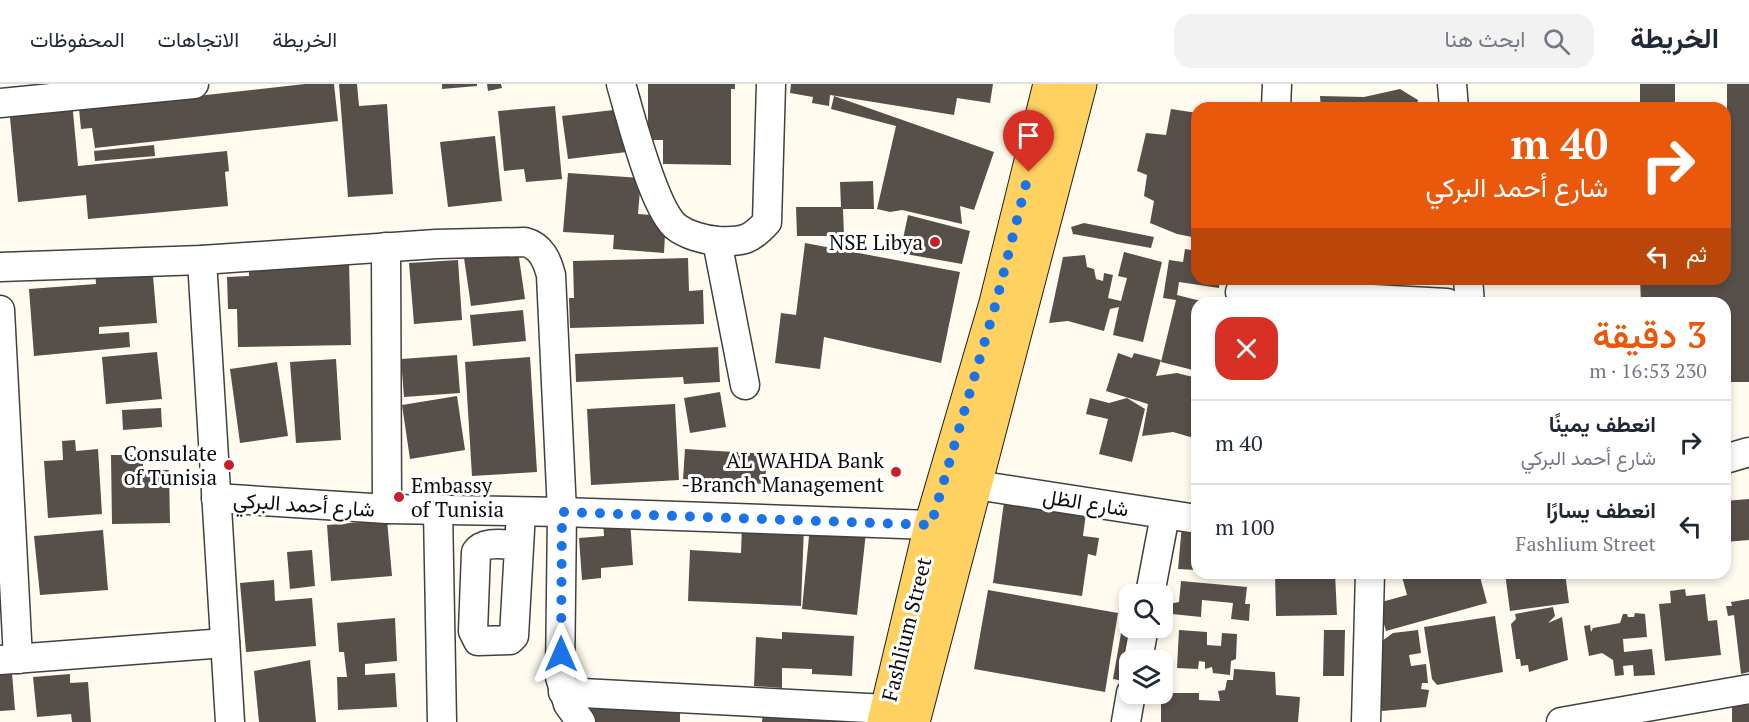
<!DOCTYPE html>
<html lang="ar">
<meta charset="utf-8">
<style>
:root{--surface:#fff;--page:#f2f2f3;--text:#1f2937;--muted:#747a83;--line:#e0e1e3;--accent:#ea580c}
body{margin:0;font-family:"PT Serif",Vazirmatn,serif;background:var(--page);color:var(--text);direction:rtl;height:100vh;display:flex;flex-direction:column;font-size:22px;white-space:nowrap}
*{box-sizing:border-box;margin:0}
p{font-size:20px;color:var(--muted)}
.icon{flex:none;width:33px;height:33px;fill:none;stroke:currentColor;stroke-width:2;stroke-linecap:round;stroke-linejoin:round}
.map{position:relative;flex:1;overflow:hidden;direction:ltr}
.details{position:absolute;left:1191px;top:213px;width:540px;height:282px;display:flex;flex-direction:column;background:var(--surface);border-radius:18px;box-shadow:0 3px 9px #0003;direction:rtl}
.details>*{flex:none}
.guide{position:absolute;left:1191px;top:18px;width:540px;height:183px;border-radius:18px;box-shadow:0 3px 9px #0003;direction:rtl;background:#ea580c;color:#fff;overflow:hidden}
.tools{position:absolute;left:1119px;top:500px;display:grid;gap:12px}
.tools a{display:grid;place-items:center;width:54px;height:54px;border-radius:12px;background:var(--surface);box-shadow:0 3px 9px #0003;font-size:30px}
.pin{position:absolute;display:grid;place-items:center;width:51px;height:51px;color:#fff;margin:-62px -26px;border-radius:50% 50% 50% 0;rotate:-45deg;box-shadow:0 0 6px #0007}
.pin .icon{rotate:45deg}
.me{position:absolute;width:66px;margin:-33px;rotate:0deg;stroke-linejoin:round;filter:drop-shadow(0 0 4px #0008)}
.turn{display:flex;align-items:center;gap:21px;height:126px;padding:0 24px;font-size:27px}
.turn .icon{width:78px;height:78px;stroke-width:2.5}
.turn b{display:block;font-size:42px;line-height:51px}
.then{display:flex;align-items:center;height:57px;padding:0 24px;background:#0003;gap:12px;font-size:22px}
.round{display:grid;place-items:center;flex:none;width:63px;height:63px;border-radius:18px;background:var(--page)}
.overview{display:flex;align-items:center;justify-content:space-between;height:102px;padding:0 24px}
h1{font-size:36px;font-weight:600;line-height:45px;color:var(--accent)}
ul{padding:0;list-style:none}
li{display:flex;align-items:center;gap:18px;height:84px;padding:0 24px;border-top:2px solid var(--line)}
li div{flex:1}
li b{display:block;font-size:22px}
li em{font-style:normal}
header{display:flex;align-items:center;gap:36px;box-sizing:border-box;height:84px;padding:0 30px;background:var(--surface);border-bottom:2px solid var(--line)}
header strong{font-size:28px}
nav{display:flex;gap:33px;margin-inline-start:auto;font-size:21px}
.search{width:420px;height:54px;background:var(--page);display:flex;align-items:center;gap:15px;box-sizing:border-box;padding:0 21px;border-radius:18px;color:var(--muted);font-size:22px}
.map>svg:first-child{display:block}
.building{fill:#574f4a}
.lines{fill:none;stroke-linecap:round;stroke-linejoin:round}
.minor-casing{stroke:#414141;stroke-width:31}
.major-casing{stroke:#1f1f1f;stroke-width:35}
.minor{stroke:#fff;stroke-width:28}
.major{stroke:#fed160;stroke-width:33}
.route{stroke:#1a73e8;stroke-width:10;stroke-dasharray:0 18}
.poi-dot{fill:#c51f2e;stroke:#fff;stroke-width:2}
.labels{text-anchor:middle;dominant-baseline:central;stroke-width:6;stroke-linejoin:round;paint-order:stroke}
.poi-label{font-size:21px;fill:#0e0e0e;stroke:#fff;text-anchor:end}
.street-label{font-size:21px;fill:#0e0e0e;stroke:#fff}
</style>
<header>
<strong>الخريطة</strong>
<div class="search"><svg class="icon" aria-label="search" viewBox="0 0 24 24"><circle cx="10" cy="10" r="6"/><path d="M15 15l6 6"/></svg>ابحث هنا</div>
<nav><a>الخريطة</a><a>الاتجاهات</a><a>المحفوظات</a></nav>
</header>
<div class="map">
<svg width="1749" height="638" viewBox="0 0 1749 638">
<rect width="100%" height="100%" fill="#fffbef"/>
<g class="building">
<path d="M305 0H334L338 37 95 64 92 44 81 45 79 25Z"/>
<path d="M339 0H357L359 22 387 20 393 110 348 113Z"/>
<path d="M442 0H477V2L442 5Z"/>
<path d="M487 0H501L502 4 488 7Z"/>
<path d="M648 0H735V5H731V81L663 80V56H648Z"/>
<path d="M791 0H993L990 19 957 14 954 31 830 11 829 22 812 19 813 13 790 9Z"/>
<rect x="1640" y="0" width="35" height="24"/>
<path d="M1727 0H1749V298H1730L1729 228H1725V219H1641L1640 195 1727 193Z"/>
<path d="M1400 5 1418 16 1417 24H1321L1320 12 1364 13Z"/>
<path d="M834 12 994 68 974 126 960 122 962 140 902 126 890 128 877 125 896 42 831 25Z"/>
<path d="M72 17 78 82 227 67 229 87 225 88 228 122 88 135 86 111 18 118 9 23Z"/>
<path d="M555 22 562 95 526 98 524 85 504 87 498 27Z"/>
<path d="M622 25 627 68 568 75 562 32Z"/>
<path d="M1171 25 1197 29V154L1177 150 1150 139 1154 117 1144 112 1147 91 1137 87 1146 49 1166 51Z"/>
<path d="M495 52 502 117 448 123 440 58Z"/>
<path d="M154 61 155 72 95 77 94 67Z"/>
<path d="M568 89 641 94 638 130 666 132 664 169 613 165 614 151 563 148Z"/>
<path d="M873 97 874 125H843L844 152H797L796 123H841L840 98Z"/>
<path d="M908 131 970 147 962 180 900 169Z"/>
<path d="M1084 139 1154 153 1151 164 1073 150 1071 143Z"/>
<path d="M805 159 960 188 941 279 824 253 820 285 775 279 781 229 796 231Z"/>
<path d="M517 160 525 215 471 222 463 167Z"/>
<path d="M1185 165 1197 167V195H1220L1219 204 1179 198 1177 211 1205 218 1197 219V287L1161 278 1176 216 1163 214 1169 176 1183 178Z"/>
<path d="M1124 168 1162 178 1143 258 1113 251 1119 223 1110 225 1104 247 1068 237 1049 239 1063 173 1085 171 1087 183 1094 185 1096 195 1103 197 1104 189 1113 191 1108 214 1121 217 1127 194 1118 192Z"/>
<path d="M688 174 689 207 703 206 704 240 570 244 569 214H574L573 177Z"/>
<path d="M349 176 351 261 238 263 237 225H228L227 193 249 192V177Z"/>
<path d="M458 176 462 236 414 240 409 179Z"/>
<path d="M152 180 157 239 99 243V250L129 248 130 263 34 272 29 205 96 200 95 184Z"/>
<path d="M523 226 526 257 473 262 470 231Z"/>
<path d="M718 263 720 298 684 300 683 293 576 298 575 270Z"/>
<path d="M157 268 162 315 106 320 102 273Z"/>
<path d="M1118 269 1132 274 1134 269 1161 276 1156 292 1177 289 1197 294V355L1173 348 1142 352 1148 320 1106 307Z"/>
<path d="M457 271 460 309 404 313 401 275Z"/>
<path d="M530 273 537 388 472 392 465 278Z"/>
<path d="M336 275 341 356 296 359 290 278Z"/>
<path d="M277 278 288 352 240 359 230 285Z"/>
<path d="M720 308 726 343 690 349 684 314Z"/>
<path d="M457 312 465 366 410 375 402 321Z"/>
<path d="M1090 314 1109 319 1127 314 1145 325 1132 378 1099 370 1108 335 1086 330Z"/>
<path d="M675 320 679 396 591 401 587 325Z"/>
<path d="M161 324 162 343 123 346 122 326Z"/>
<path d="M75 356 76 367 98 365 102 430 48 434 44 377 63 376 62 357Z"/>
<path d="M685 365 767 370 765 400 683 395Z"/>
<path d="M111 371H143V386H169L170 439 112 440Z"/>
<path d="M1749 415V456L1725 458V417Z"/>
<path d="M1004 418 1086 429 1083 452 1099 454 1096 472 1088 470 1082 512 993 499Z"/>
<path d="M630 435 633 481 601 484V494L582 496 579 454 604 452 603 437Z"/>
<path d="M387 436 392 492 331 497 327 441Z"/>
<path d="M742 440 804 442 801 522 688 517 690 466 741 469Z"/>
<path d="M1182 441 1197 442V486L1178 485Z"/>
<path d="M810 442 866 448 857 531 802 525Z"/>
<path d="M103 446 108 506 40 511 34 452Z"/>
<path d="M312 466 315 502 290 505 287 468Z"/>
<path d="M1275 489H1335L1337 531 1276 532Z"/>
<path d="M1401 489H1479L1487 519 1386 547 1378 519 1407 511Z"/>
<path d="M1505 489H1565L1569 519 1510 527Z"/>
<path d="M274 496 275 517 312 514 316 562 246 568 240 499Z"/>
<path d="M1181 497 1247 503 1245 520H1250L1249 537 1231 535 1233 519 1202 516 1201 533 1172 530 1169 520 1179 518Z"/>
<path d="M1685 505 1686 512 1705 510 1708 537 1717 536 1721 571 1665 577 1659 520 1671 519 1670 507Z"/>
<path d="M988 506 1118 529 1105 608 974 585Z"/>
<path d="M1749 515V588L1741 590 1734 531 1728 532 1726 522H1732L1731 518Z"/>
<path d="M1553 523 1555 532 1548 539 1562 533 1568 576 1529 588 1528 581 1521 582 1520 575H1516L1511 540 1516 535 1515 530Z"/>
<path d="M1635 529 1645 530 1647 553 1623 555 1624 568 1652 565 1655 591 1634 592 1633 581 1623 582 1624 591 1615 592 1613 576 1602 569 1589 572 1584 542 1590 541 1591 548 1593 544 1620 539 1623 530H1627L1628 533H1634Z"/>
<path d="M1495 532 1503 588 1437 601 1432 595 1424 543Z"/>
<path d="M395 534 397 577 365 580V591L395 589 397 623 338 626 337 593H347L344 568H339L337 539Z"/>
<path d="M1123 538 1130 540V543H1138L1130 576 1129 598 1113 595Z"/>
<path d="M1179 546 1207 548V561L1221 562 1222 549 1237 550 1236 575 1231 577 1230 591 1213 589 1212 583 1205 585V578L1199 577 1198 585 1177 584Z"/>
<path d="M1324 546H1345L1344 592H1323Z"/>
<path d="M1418 546 1421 569 1409 571 1411 582 1426 580 1428 599H1422L1421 605 1429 606 1426 623 1382 627 1376 618 1379 559 1393 549Z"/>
<path d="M782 548 854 552 852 592 812 590V585L782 584V604L754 602 756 553 782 555Z"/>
<path d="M310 576 316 638H259L254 587Z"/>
<path d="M1234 585 1275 588 1276 611 1300 613 1298 638H1161V609H1199V616L1220 617 1218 607 1225 606 1227 596H1233Z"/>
<path d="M12 589 15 626 0 627V590Z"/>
<path d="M70 590V599L88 598 91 638H72L71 630 37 633 33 593Z"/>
<path d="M591 615 680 623V638H591Z"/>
<rect x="1732" y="621" width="17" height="17"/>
<path d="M763 626 838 632V638H762Z"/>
</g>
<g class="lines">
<defs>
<g id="minor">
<path d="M621 0C630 31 653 122 675 142 686 151 705 156 718 157 743 158 751 156 767 138L771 0"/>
<path d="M1452 0 1454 24"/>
<path d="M0 19 194 0"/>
<path d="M1276 24 1277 0"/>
<path d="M717 157 745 301"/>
<path d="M386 163 387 425"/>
<path d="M202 176 230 638"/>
<path d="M0 183 202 176 436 160 525 158C541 162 547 176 551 191L562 428 560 593 568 620 581 638"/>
<path d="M1468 195 1470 219"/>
<path d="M1240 208 1447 219"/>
<path d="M0 226 18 575"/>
<path d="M1725 375 1749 368"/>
<path d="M976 401 1197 435"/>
<path d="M216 414 387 425 562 428 931 441"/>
<path d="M438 427 442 638"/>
<path d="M519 461C506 461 484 456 476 468L473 547 478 557 510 556 514 552 521 428"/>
<path d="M1150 510 1165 431"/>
<path d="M0 576 225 559"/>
<path d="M1138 576 1144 543"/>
<path d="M563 608 887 625"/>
<path d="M1126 638 1131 609"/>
<path d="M1366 638 1370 489"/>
<path d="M1561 638 1749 605"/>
</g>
<g id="major">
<path d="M884 638 931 441 996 219 1050 0"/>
<path d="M913 638 1080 0"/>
</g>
</defs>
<use href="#minor" class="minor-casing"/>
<use href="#major" class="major-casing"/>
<use href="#minor" class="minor"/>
<use href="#major" class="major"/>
</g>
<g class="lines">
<path class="route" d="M561 570 562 428 931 441 996 219 1029 88"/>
</g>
<g class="poi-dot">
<circle cx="935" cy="158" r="6"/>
<circle cx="229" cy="381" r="6"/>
<circle cx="896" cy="388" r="6"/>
<circle cx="399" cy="413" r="6"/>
</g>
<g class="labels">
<g class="poi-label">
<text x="923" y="158">NSE Libya</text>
<text x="217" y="369">Consulate<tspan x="217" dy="24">of Tunisia</tspan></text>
<text x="884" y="376">AL WAHDA Bank<tspan x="884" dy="24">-Branch Management</tspan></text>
<text x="411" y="401" text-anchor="start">Embassy<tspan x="411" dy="24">of Tunisia</tspan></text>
</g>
<g class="street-label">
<text transform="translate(1086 418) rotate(9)">شارع الظل</text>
<text transform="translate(304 420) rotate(4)">شارع أحمد البركي</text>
<text transform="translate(906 545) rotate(-76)">Fashlium Street</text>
</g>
</g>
</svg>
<div class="tools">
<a><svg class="icon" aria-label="search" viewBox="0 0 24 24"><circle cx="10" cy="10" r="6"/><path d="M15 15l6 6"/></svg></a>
<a><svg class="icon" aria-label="layers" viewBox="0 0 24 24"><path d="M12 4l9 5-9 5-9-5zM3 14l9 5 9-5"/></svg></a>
</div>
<div class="pin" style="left:1029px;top:88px;background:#d93025"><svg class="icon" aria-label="arrive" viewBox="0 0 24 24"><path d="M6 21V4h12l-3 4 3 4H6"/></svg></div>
<svg class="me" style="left:561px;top:570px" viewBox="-20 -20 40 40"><path d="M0-17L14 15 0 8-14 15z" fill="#1a73e8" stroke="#fff" stroke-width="4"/></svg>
<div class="guide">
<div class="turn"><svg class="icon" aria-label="right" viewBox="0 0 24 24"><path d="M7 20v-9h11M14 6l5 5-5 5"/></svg><div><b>40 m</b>شارع أحمد البركي</div></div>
<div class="then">ثم<svg class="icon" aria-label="left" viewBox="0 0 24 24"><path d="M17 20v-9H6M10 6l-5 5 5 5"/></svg></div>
</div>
<section class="details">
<div class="overview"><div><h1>3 دقيقة</h1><p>230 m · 16:53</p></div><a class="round" style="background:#d93025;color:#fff"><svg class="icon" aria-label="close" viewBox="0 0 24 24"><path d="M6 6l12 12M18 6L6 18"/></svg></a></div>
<ul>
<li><svg class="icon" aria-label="right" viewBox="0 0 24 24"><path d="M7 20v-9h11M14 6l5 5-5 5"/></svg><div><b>انعطف يمينًا</b><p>شارع أحمد البركي</p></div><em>40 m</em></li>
<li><svg class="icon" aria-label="left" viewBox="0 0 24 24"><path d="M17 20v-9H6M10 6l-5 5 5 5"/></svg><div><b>انعطف يسارًا</b><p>Fashlium Street</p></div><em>100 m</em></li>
</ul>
</section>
</div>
